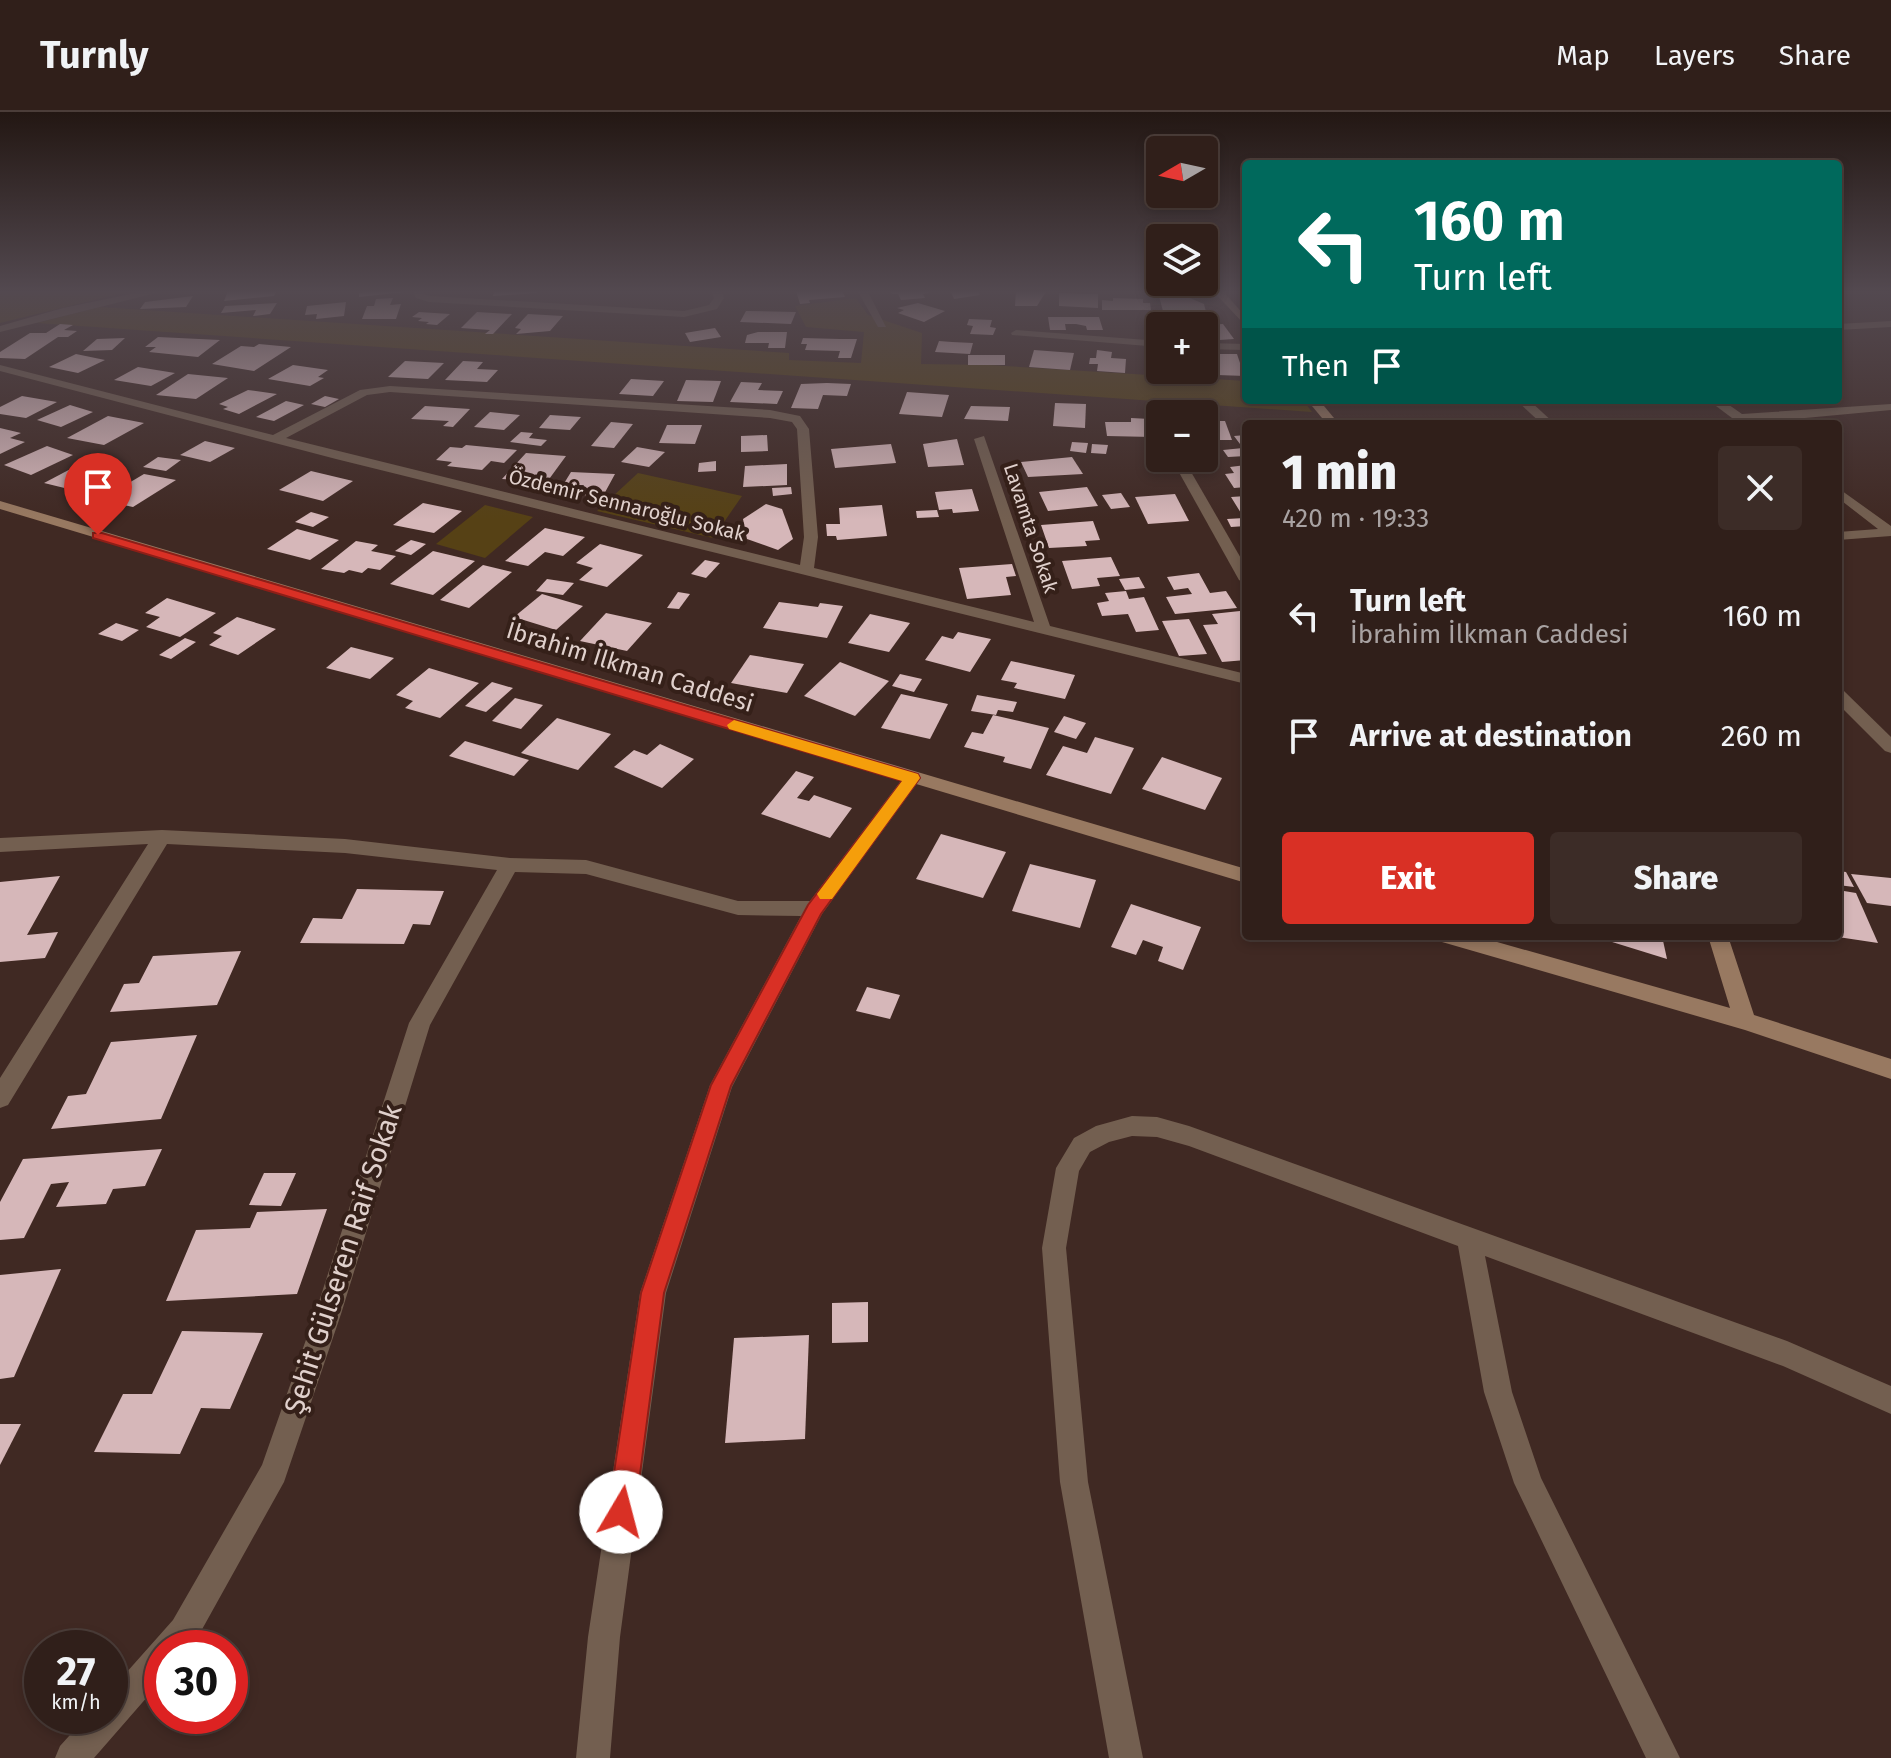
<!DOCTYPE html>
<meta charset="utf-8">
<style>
:root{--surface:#301f1a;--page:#3c2c27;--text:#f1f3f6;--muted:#a8a2a2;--line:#4b3d39;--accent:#d93025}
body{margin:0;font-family:"Fira Sans",sans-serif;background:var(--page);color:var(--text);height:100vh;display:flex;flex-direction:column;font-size:30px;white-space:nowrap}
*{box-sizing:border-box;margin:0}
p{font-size:26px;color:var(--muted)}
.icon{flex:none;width:44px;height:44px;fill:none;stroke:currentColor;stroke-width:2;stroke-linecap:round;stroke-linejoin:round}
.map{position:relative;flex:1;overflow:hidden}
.side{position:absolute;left:1242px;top:308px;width:600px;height:520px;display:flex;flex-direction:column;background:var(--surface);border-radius:8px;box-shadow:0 4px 12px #0003,0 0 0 2px var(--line)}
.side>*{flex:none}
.hud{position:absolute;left:1242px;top:48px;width:600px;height:244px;border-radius:8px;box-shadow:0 4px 12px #0003,0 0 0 2px var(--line);background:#00695c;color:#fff;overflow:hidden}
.needle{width:52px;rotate:261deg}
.tools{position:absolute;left:1146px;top:24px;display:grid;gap:16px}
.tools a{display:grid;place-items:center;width:72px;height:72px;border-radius:8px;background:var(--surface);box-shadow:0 4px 12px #0003,0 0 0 2px var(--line);font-size:40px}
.speed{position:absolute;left:24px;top:1518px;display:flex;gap:16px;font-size:40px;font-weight:700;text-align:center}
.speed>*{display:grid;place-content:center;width:104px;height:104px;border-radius:50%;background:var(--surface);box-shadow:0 4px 12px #0003,0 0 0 2px var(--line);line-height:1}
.speed small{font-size:20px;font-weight:400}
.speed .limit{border:12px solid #d22;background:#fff;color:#111}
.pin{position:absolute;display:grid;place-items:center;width:68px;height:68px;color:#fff;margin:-82px -34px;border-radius:50% 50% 50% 0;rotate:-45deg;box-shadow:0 0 8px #0007}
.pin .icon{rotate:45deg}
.me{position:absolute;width:88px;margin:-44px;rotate:8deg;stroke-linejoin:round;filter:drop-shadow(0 0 6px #0008)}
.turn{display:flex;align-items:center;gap:28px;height:168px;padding:0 40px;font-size:36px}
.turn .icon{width:104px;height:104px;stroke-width:2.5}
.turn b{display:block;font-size:56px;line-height:68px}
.then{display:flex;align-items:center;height:76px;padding:0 40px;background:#0003;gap:16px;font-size:30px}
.round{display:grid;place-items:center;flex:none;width:84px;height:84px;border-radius:8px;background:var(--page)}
.summary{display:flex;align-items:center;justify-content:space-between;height:136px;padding:0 40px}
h1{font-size:48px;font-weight:800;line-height:60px}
.button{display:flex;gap:16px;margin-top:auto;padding:16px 40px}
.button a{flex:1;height:92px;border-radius:8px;background:var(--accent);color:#fff;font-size:32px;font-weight:800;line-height:92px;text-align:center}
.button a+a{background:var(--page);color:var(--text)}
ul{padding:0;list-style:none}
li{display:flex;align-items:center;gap:24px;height:120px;padding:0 40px}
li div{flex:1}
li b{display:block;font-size:30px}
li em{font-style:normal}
header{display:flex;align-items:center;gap:48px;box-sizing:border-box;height:112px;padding:0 40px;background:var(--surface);border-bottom:2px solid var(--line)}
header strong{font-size:38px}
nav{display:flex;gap:44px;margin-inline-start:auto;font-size:28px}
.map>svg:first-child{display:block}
.green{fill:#564115}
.building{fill:#d6b7b9}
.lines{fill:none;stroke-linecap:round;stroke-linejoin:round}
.street{fill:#735f50;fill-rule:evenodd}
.secondary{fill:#987961;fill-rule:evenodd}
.route{fill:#d93025;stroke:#8d1f18;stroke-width:2}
.slow{fill:#f59e0b}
.labels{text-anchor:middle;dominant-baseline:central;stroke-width:8;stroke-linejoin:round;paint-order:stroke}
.far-street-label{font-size:20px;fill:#e0d0cc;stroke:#352019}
.street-label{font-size:24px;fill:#e0d0cc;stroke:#352019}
.near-street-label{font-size:28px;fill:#e0d0cc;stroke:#352019}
</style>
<header>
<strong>Turnly</strong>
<nav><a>Map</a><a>Layers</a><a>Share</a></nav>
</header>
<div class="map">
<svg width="1891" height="1646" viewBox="0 0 1891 1646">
<rect width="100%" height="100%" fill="#402923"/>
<g class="green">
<path d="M0 178H135L0 211Z"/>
<path d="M856 186 868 203 922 221 921 252 989 253 1246 269V288H1303L1312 300 37 211 100 195 789 241V248L861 251 864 220 806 215 795 194Z"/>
<path d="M638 361 742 384 713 426 597 399Z"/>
<path d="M485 393 533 405 485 446 436 432Z"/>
</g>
<g class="building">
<path d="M240 178 247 180 277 178 274 184 224 189 228 179Z"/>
<path d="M388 178 404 180 359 185V181Z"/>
<path d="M494 178H537V181L493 184Z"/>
<path d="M842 178 845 185 809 188 810 191 800 192 796 179Z"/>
<path d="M890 178H927L929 181 923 182 925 186 901 188 898 182H892Z"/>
<path d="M950 178H977L980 183 954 187Z"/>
<path d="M1016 178H1047L1037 194H1015Z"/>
<path d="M1059 181 1098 182V196L1059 194Z"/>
<path d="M193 184 186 195 140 197 145 190Z"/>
<path d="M1159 184H1185L1204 192 1206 200 1163 199Z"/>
<path d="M393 186 390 193 401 192 396 207H362L367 194H374L376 187Z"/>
<path d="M1113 186 1143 187V191H1150L1151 198H1102V188L1113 189Z"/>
<path d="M346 190 344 204 316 207 317 202 305 203 307 194Z"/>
<path d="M277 191 270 202 253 204 256 198 221 201 225 194Z"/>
<path d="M918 191 945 199 924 210 898 201 904 198 897 196Z"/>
<path d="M746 199 796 200 791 212 740 210Z"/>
<path d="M419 200 450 202 437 213 426 212 429 210 418 209 422 206 412 205Z"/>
<path d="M477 200 512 202 493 222H485L490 218 461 216Z"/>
<path d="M528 202 563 204 550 219 516 222 521 217 515 216Z"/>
<path d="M1048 205H1099L1103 218H1087L1086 214 1076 212H1065L1066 218H1050Z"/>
<path d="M969 207 992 208 990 215 996 216 993 223 970 222 973 214 967 213Z"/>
<path d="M60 212 73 213 64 218 77 219 68 225H58L25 247 0 246V240L30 221H46Z"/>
<path d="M1223 212 1234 227 1204 229V213Z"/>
<path d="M715 216 721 225 690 230 685 221Z"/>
<path d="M758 220H787L785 236H768L769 231H745L747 223Z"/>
<path d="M158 225 220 228 198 245 149 240 156 235H145Z"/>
<path d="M125 226 112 238 83 239 97 227Z"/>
<path d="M803 226 840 227H857L851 246H838L840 239 805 238 807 232H801Z"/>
<path d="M939 229 952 230 973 231 970 242 935 240Z"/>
<path d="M259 232 291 235 254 259 212 252 241 234 254 235Z"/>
<path d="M1034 238 1074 241 1070 258 1029 255Z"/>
<path d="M1097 238 1112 240 1111 246 1126 247 1125 261 1097 259 1098 252H1089L1090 246H1096Z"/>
<path d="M76 242 105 248 78 261 49 255Z"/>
<path d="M1211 242H1237L1240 251 1246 252V264L1217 263Z"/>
<rect x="968" y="243" width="37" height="10"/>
<path d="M405 249 444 251 428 267 388 265Z"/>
<path d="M463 249 483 250 477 257 498 258 487 270 445 268Z"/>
<path d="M293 253 328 258 318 265 324 266 310 274 268 267Z"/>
<path d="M138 255 175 261 151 274 114 268Z"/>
<path d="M1160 258H1197L1200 265H1163Z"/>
<path d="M188 262 228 266 196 287 156 283Z"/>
<path d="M631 267 664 269 653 284 619 282Z"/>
<path d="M686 268 721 269 713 290 677 289Z"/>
<path d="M741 270 762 271 758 278 783 279 777 292 730 290Z"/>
<path d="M801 272 827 271 851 272 847 284 823 283 818 297 791 296Z"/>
<path d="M248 278 277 282 239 302 223 297 228 295 219 292Z"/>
<path d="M907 280 949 283 942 305 899 302Z"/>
<path d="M22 284 57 290 26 306 0 302V295Z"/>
<path d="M325 284 339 287 325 295 311 292Z"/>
<path d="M286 289 304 293 274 309 256 305Z"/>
<path d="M1055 291 1086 292 1085 316 1053 314Z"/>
<path d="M70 293 93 300 61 315 37 308Z"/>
<path d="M425 294 470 297 453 315 443 314 449 309 411 307Z"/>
<path d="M971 294 1010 295 1008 309 964 307Z"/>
<path d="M490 300 520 303 504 318 474 315Z"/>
<path d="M550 303 581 305 570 318 539 316Z"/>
<path d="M108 304 144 311 104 333 67 326Z"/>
<path d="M1131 306 1150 307 1153 325 1107 324 1105 310H1131Z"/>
<path d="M1204 309H1225L1232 328H1204Z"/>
<path d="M611 310 633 312 614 336 591 334Z"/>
<path d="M667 313H702L695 332 659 331Z"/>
<path d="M0 316 21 321 10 326 25 330 0 342Z"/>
<path d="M521 320 533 321 529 326 547 328 541 334 510 330Z"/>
<path d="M767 323 768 339 741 340V324Z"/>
<path d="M1246 323V344L1228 345 1223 338 1243 336 1234 324Z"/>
<path d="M957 327 964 353 928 355 923 332Z"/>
<path d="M205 329 235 336 210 350 180 343Z"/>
<path d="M1072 330 1088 331 1086 341 1070 339Z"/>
<path d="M891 332 896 351 835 356 831 337Z"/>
<path d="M1092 332 1108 333 1106 342 1091 341Z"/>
<path d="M466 333 517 338 504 351 491 349 482 358 447 354 452 350 436 348 450 335 462 336Z"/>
<path d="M47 334 73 343 31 363 4 353Z"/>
<path d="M637 335 665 340 649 355 621 350Z"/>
<path d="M526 341 566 344 544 374 519 373 522 368 502 367Z"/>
<path d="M158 345 181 348 166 359 143 355Z"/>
<path d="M1072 345 1083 362 1028 365 1021 350Z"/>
<path d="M716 349V359L698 360 699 351Z"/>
<path d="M80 352 120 360 85 381 44 371Z"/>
<path d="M787 352V373L743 375 745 354Z"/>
<path d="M1246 353V375L1234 376 1225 362 1234 361 1230 355Z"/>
<path d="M311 359 353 369 323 389 279 378Z"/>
<path d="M571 360 615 362 603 384 579 383 584 373H563Z"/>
<path d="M144 362 176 368 133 395 100 388Z"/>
<path d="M791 375 792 382 773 384 772 376Z"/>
<path d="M1087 375 1098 394 1048 399 1039 380Z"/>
<path d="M972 377 979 399 953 401 952 397 939 398 935 380Z"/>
<path d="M1121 381 1130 395 1111 397 1102 383Z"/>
<path d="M1175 382 1189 409 1148 412 1135 385Z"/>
<path d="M1246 384V414L1231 415 1227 407 1244 406 1231 385Z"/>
<path d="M423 391 462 399 434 421 393 413Z"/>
<path d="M766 392 782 397 793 427 778 438 747 427 743 407Z"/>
<path d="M882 393 887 424 837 428 836 424H827L826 412H840L839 396Z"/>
<path d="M937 398 939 405 917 406 916 399Z"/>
<path d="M311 400 329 405 313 415 295 410Z"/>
<path d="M1093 409 1100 428 1085 429 1087 434 1049 436 1041 413Z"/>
<path d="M545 416 585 425 563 444 545 440 528 454 505 449Z"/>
<path d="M297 417 339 428 310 448 267 437Z"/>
<path d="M411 428 426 432 411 443 395 439Z"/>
<path d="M356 429 378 433 371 439 396 444 380 458 368 456 362 461 349 458 344 461 321 457Z"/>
<path d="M600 432 643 443 607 475 579 468 593 456 576 451Z"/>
<path d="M433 439 475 449 433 483 390 472Z"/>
<path d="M1111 445 1120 464 1097 466 1100 474 1072 477 1062 449Z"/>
<path d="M705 448 720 451 706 466 691 462Z"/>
<path d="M1012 452 1016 464 1006 465 1011 483 967 487 959 456Z"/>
<path d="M483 453 512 460 469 496 440 488Z"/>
<path d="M1199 461 1210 481 1226 479 1237 496 1175 502 1166 485 1192 482 1188 476 1174 478 1167 465Z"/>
<path d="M1139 465 1145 476 1125 478 1119 467Z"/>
<path d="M547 467 574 471 563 483 536 479Z"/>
<path d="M1126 479 1129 487 1144 485 1159 518 1136 520 1128 502 1102 504 1097 491 1109 489 1105 481Z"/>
<path d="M678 480 690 482 679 497 667 496Z"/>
<path d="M542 482 583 494 556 518 514 505Z"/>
<path d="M167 486 216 501 180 525 146 515 160 505 145 501Z"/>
<path d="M779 490 818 495 820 491 843 494 827 526 763 516Z"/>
<path d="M1240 499 1246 510V548L1222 550 1203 513 1218 512 1212 502Z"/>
<path d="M606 501 652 511 627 539 580 529Z"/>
<path d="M870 502 910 511 889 540 848 531Z"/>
<path d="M237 505 276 517 238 543 209 533 222 524 213 521Z"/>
<path d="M1189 507 1207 542 1179 544 1162 509Z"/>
<path d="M116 511 139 518 122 529 98 522Z"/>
<path d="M958 520 991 527 970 560 925 548 942 524 953 527Z"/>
<path d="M185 526 196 530 171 547 159 543Z"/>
<path d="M351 535 394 546 370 567 326 556Z"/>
<path d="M750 543 804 552 787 581 731 571Z"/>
<path d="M1011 549 1075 563 1065 587 1014 576 1017 571 1001 568Z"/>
<path d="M840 550 889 569 855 604 804 584Z"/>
<path d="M429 556 479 571 440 606 405 596 413 589 396 583Z"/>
<path d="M900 562 922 567 914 580 892 574Z"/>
<path d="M492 570 513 576 486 600 465 594Z"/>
<path d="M901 582 948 592 930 627 881 616Z"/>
<path d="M977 583 1017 590 1013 600 998 598 996 603 971 599Z"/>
<path d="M515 586 543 593 521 617 492 609Z"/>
<path d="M993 603 1049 616 1031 657 1003 650 1005 645 964 635 972 620 983 622Z"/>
<path d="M1064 604 1086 611 1076 627 1054 620Z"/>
<path d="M557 606 611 622 578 658 521 641Z"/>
<path d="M1095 625 1134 636 1111 682 1046 663 1063 634 1087 641Z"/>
<path d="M465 629 529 648 514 664 449 644Z"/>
<path d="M660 632 694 647 662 676 614 655 634 638 647 643Z"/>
<path d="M1162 645 1222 666 1205 698 1142 677Z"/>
<path d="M796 659 814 665 797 686 809 689 814 683 852 696 830 726 761 702Z"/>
<path d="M941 722 1006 740 983 786 916 767Z"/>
<path d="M1030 752 1096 768 1080 816 1012 799Z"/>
<path d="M1838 759 1846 760 1854 775 1838 773Z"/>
<path d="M1851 762 1891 766V794L1867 791Z"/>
<path d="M60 764 27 823 58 820 45 846 0 850V770Z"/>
<path d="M357 777 444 779 430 813 413 812 404 832 300 831 313 806 342 807Z"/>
<path d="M1838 778 1856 781 1878 831 1838 825Z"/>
<path d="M1131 792 1201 815 1183 858 1158 849 1163 835 1143 828 1136 843 1111 835Z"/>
<path d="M1662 824 1667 847 1596 825V824Z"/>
<path d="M241 839 217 893 110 900 124 872 139 871 153 844Z"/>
<path d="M867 875 900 883 890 907 856 899Z"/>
<path d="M197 923 161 1007 51 1017 68 984 86 982 111 930Z"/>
<path d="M162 1037 145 1074 113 1077 106 1092 56 1095 69 1070 51 1072 24 1126 0 1128V1090L23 1047Z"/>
<path d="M264 1061H296L281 1094 249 1093Z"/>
<path d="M327 1097 297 1182 166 1189 196 1118 250 1116 257 1100Z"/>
<path d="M61 1157 14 1265 0 1267V1163Z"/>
<path d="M868 1190V1230L832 1231V1191Z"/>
<path d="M182 1219 263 1221 230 1297 201 1296 180 1342 94 1340 123 1282H152Z"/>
<path d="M809 1223 805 1327 725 1331 734 1226Z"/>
<path d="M0 1312H21L0 1353Z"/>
</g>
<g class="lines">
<g class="street">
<path d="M150 178H168L0 220V214L63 196Z"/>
<path d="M412 178H422L423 182 430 184 684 199 709 193 714 186 711 178H721L724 186 717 197 684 205 429 190 416 186Z"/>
<path d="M857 178H867L886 215H878Z"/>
<path d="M1891 209V215L1838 218V212Z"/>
<path d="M1016 218 1160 229V235L1012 223 1011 221Z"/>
<path d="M1204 231 1246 232V238L1204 237Z"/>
<path d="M0 253 273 323 360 278 390 274 770 298 800 304 809 317 818 425 814 456 1034 510 974 327 984 324 1050 514 1246 562V572L336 347 0 259ZM390 280 770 306 792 310 797 317 804 425 800 453 286 326 367 283Z"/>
<path d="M1516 288H1529L1555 312H1542Z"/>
<path d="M1708 288H1722L1742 302 1891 292V298L1740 312Z"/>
<path d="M1171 346H1183L1246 455V472L1239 468Z"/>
<path d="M1838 376 1891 414V424L1838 428V420L1878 417 1838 386Z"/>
<path d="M1838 578 1844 579 1891 625V641L1885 639 1838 592Z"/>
<path d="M912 660 921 666 822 802 732 975 666 1181 620 1525 610 1646H576L588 1525 640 1181 710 973 801 804 738 803 586 762 515 760 430 913 341 1202 284 1370 195 1530 190 1536H162V1568L94 1646H55L60 1634 87 1604H110V1579L173 1508 262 1353 315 1202 409 911 497 758 345 741 167 732 8 993 0 996V966L148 732 0 740V726L162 718 345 727 510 746 586 748 738 789H810L906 662Z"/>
<path d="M1132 1004 1157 1005 1189 1014 1787 1229 1891 1274V1302L1783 1254 1485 1144 1512 1280 1541 1366 1680 1646H1646L1514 1371 1484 1280 1458 1134 1189 1034 1157 1025 1132 1024 1109 1030 1090 1040 1079 1059 1066 1136 1088 1370 1143 1646H1109L1060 1370 1042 1136 1056 1056 1074 1026 1096 1014Z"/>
</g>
<g class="secondary">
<path d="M1212 178H1222L1246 205V214Z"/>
<path d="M1307 288H1319L1339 312H1327Z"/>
<path d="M0 389 1246 757V771L0 397Z"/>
<path d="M1439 824H1476L1730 896 1708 824H1728L1754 903 1891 947V967L1745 918 1449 832 1442 830Z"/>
</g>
</g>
<linearGradient id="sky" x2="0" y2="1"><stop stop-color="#231713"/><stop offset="0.44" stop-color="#534950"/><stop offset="1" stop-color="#534950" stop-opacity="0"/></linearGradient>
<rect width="1891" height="408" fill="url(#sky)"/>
<path class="route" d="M93 421H102L918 662 920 666 821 802 731 974 664 1181 635 1400 631 1409 621 1413 612 1409 608 1400 641 1181 711 973 808 793 902 669 93 426Z"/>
<path class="slow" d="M734 608 918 662 920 666 832 787H820L817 782 902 669 729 617 727 613Z"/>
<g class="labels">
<g class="far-street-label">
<text transform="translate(627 393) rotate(14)">Özdemir Sennaroğlu Sokak</text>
<text transform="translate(1031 416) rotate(72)">Lavamta Sokak</text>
</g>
<g class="street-label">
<text transform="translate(630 555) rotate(17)">İbrahim İlkman Caddesi</text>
</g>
<g class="near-street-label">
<text transform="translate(343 1147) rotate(-72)">Şehit Gülseren Raif Sokak</text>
</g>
</g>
</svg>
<div class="tools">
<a><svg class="needle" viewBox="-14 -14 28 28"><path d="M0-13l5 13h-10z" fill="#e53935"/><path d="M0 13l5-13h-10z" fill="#a8a2a2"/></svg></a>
<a><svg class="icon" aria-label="layers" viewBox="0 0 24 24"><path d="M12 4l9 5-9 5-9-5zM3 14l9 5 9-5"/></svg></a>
<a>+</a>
<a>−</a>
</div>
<div class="speed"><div>27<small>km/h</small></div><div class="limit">30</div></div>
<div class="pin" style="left:98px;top:423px;background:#d93025"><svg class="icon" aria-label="arrive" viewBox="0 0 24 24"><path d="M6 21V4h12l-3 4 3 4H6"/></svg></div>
<svg class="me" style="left:621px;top:1400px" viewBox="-20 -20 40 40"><circle r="19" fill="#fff"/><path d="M0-13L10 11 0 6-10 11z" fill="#d93025"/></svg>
<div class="hud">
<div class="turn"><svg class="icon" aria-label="left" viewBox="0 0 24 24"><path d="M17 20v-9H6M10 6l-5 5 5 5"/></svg><div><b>160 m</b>Turn left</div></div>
<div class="then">Then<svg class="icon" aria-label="arrive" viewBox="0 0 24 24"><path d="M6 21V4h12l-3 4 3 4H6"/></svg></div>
</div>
<section class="side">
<div class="summary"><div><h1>1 min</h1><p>420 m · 19:33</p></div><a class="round"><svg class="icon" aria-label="close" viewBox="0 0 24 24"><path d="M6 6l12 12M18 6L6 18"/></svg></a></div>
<ul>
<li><svg class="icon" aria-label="left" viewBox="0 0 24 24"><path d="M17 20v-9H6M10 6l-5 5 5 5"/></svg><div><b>Turn left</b><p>İbrahim İlkman Caddesi</p></div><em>160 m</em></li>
<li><svg class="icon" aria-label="arrive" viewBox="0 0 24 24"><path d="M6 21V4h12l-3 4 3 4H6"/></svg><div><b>Arrive at destination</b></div><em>260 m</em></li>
</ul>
<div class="button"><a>Exit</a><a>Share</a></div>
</section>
</div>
